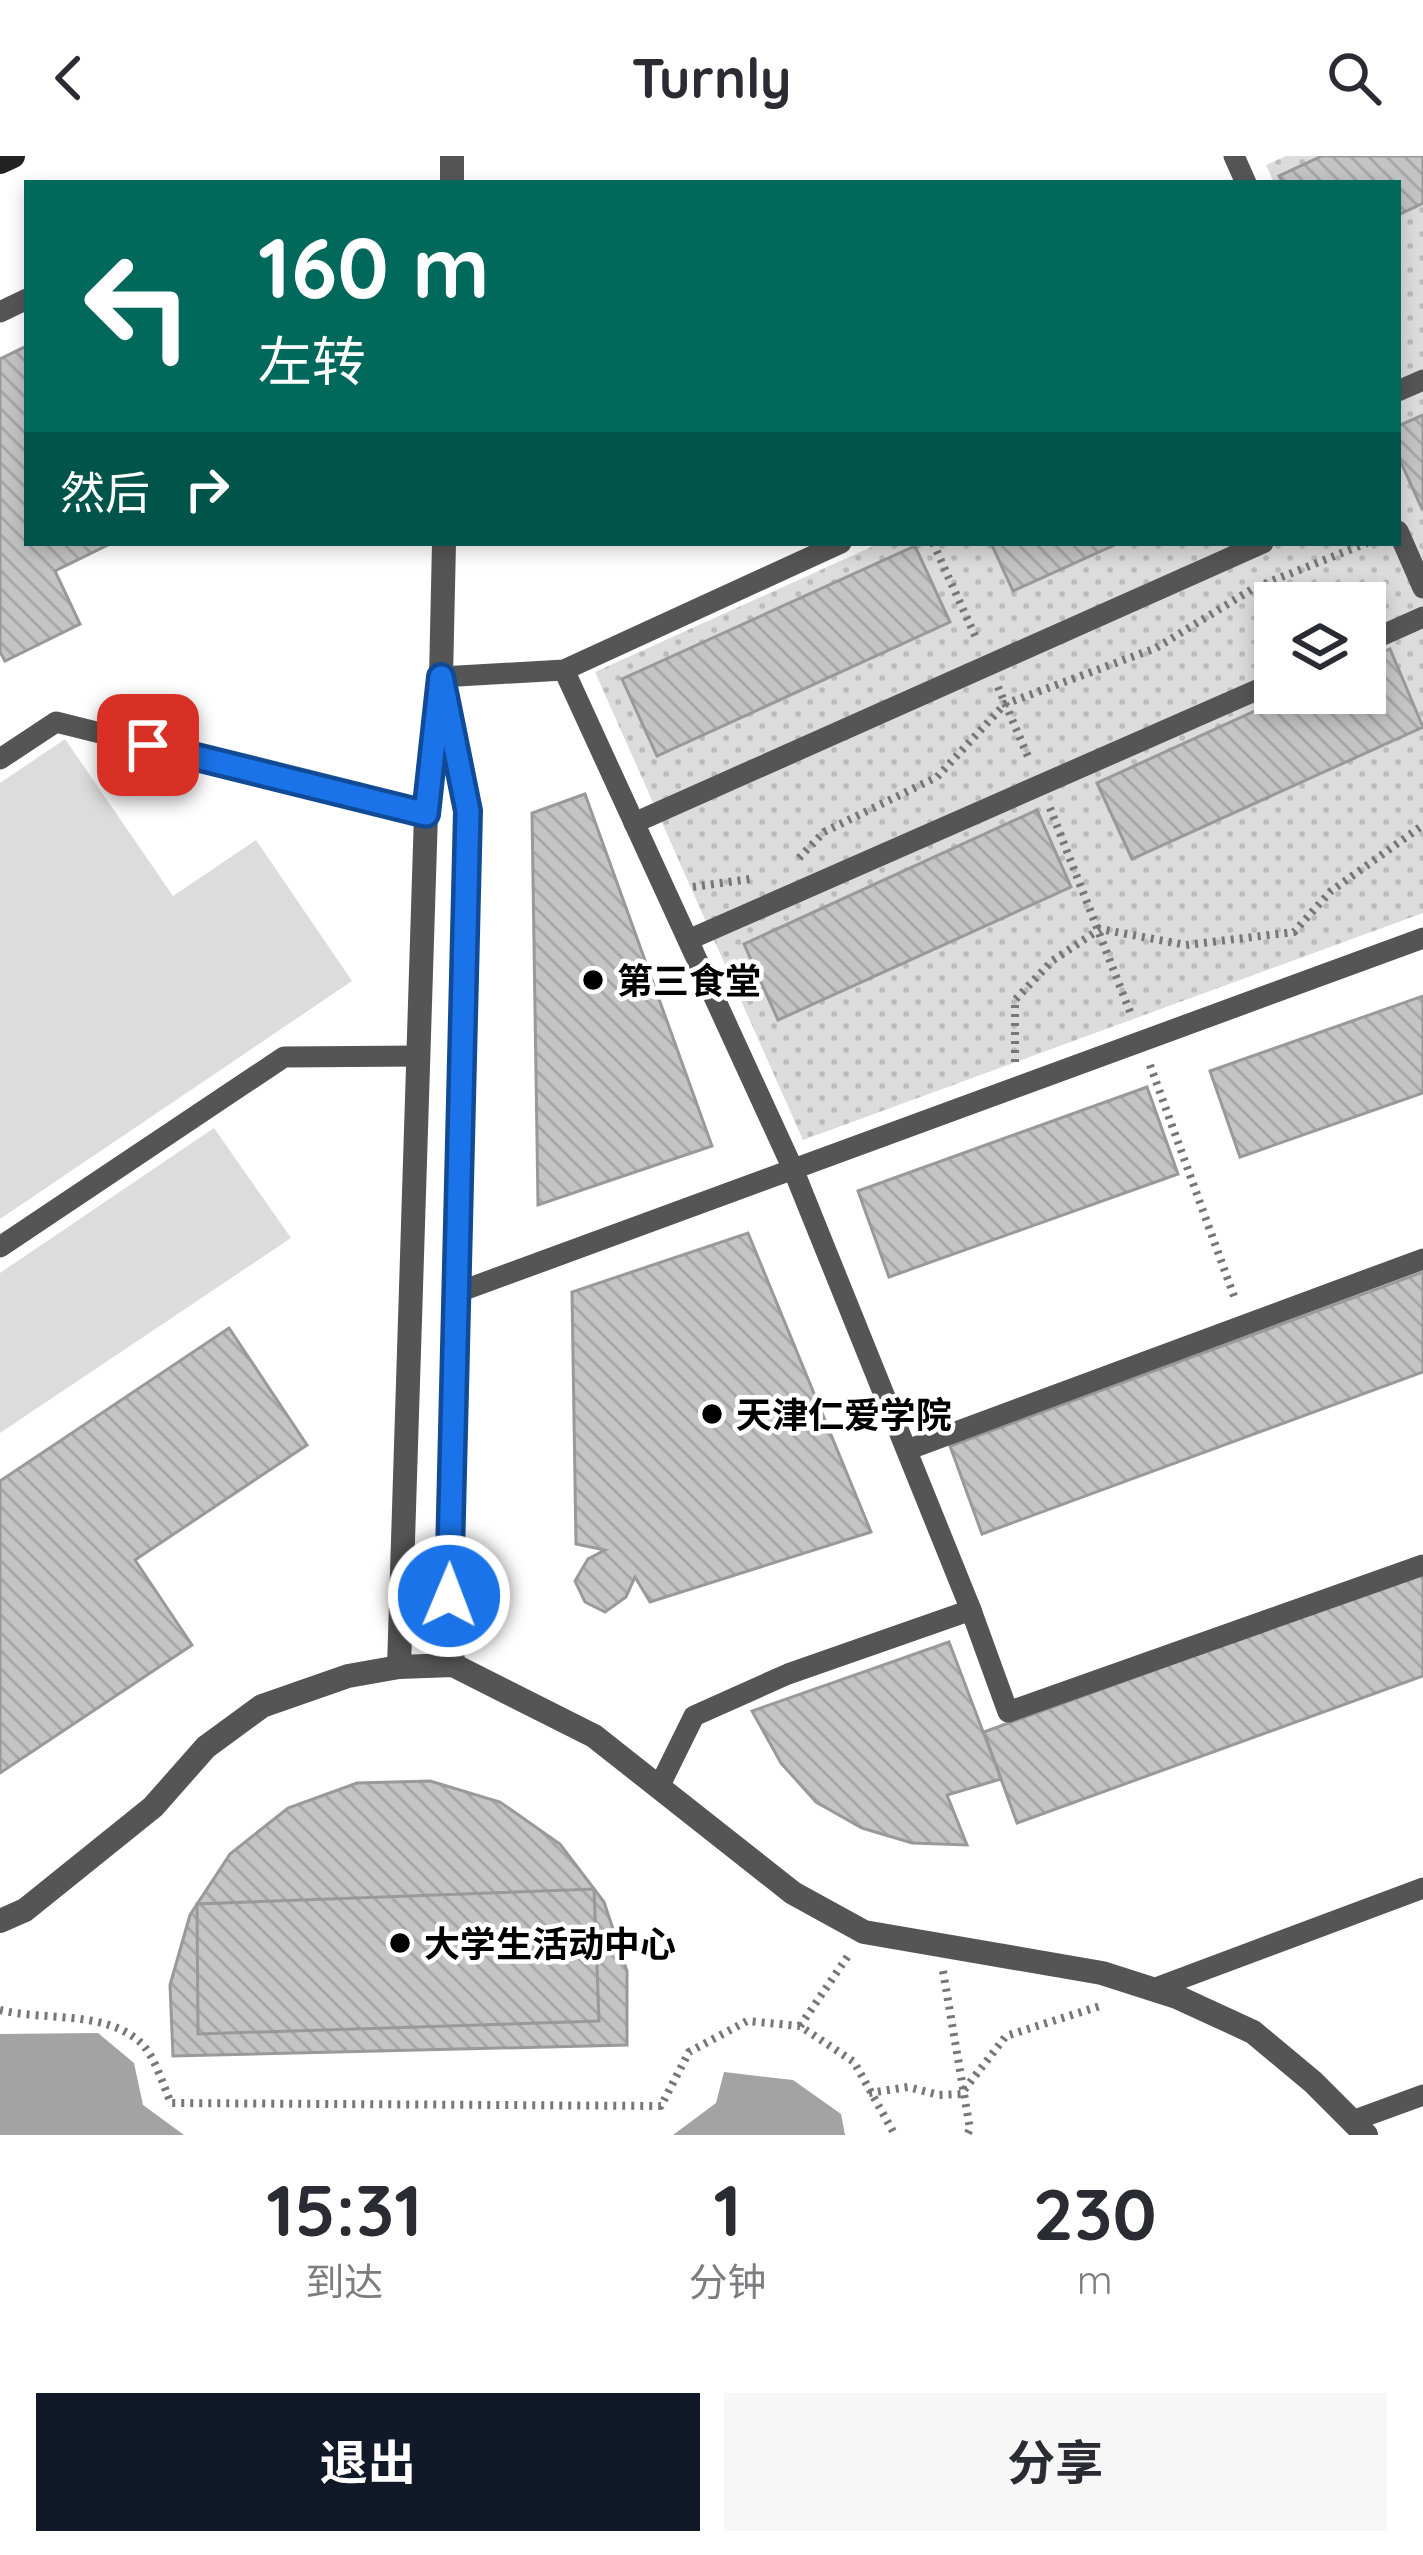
<!DOCTYPE html>
<html lang="zh">
<meta charset="utf-8">
<style>
:root{--surface:#fff;--page:#f7f7f7;--text:#2b2b33;--muted:#7c7c81;--accent:#111827}
body{margin:0;font-family:Quicksand,"Noto Sans SC",sans-serif;background:var(--page);color:var(--text);height:100vh;display:flex;flex-direction:column;font-size:45px;white-space:nowrap}
*{box-sizing:border-box;margin:0}
p{font-size:39px;color:var(--muted)}
.icon{flex:none;width:66px;height:66px;fill:none;stroke:currentColor;stroke-width:2;stroke-linecap:round;stroke-linejoin:round}
.map{position:relative;height:1979px;overflow:hidden}
.sheet{display:flex;flex-direction:column;background:var(--surface);flex:1}
.sheet>*{flex:none}
.hud{position:absolute;left:24px;top:24px;width:1377px;height:366px;border-radius:0px;box-shadow:0 6px 18px #0003;background:#00695c;color:#fff;overflow:hidden}
.fabs{position:absolute;left:1254px;top:426px;display:grid;gap:24px}
.fabs a{display:grid;place-items:center;width:132px;height:132px;border-radius:0px;background:var(--surface);box-shadow:0 6px 18px #0003;font-size:60px}
.pin{position:absolute;display:grid;place-items:center;width:102px;height:102px;color:#fff;margin:-51px;border-radius:24px;box-shadow:0 6px 18px #0006}
.me{position:absolute;width:132px;margin:-66px;rotate:1deg;stroke-linejoin:round;filter:drop-shadow(0 0 9px #0008)}
.turn{display:flex;align-items:center;gap:42px;height:252px;padding:0 36px;font-size:54px}
.turn .icon{width:156px;height:156px;stroke-width:2.5}
.turn b{display:block;font-size:84px;line-height:102px}
.then{display:flex;align-items:center;height:114px;padding:0 36px;background:#0003;gap:24px;font-size:45px}
.eta{display:flex;justify-content:space-evenly;align-items:center;height:204px;text-align:center}
.eta b{font-size:72px;font-weight:700;line-height:84px}
.action{display:flex;gap:24px;margin-top:auto;padding:24px 36px}
.action a{flex:1;height:138px;border-radius:0px;background:var(--accent);color:#fff;font-size:48px;font-weight:700;line-height:138px;text-align:center}
.action a+a{background:var(--page);color:var(--text)}
header{display:flex;justify-content:space-between;align-items:center;height:156px;padding:0 36px;background:var(--surface);font-size:54px;font-weight:700}
.map>svg:first-child{display:block}
.green{fill:url(#green-dots);fill-rule:evenodd}
.pitch{fill:#dcdcdc}
.water{fill:#a3a3a3}
.building{fill:url(#building-back-hatch);stroke:#999;stroke-width:3}
.lines{fill:none;stroke-linecap:round;stroke-linejoin:round}
.path{stroke:#777;stroke-width:8;stroke-dasharray:3 6;stroke-linecap:butt}
.lane{stroke:#555;stroke-width:21}
.street{stroke:#555;stroke-width:24}
.secondary{stroke:#222;stroke-width:24}
.route-casing{stroke:#114b97;stroke-width:30}
.route{stroke:#1a73e8;stroke-width:21}
.poi-dot{fill:#000;stroke:#fff;stroke-width:4.5}
.labels{text-anchor:middle;dominant-baseline:central;stroke-width:9;stroke-linejoin:round;paint-order:stroke}
.poi-label{font-size:36px;font-weight:bold;fill:#000;stroke:#fff;text-anchor:start}
</style>
<header><svg class="icon" aria-label="back" viewBox="0 0 24 24"><path d="M15 5l-7 7 7 7"/></svg>Turnly<svg class="icon" aria-label="search" viewBox="0 0 24 24"><circle cx="10" cy="10" r="6"/><path d="M15 15l6 6"/></svg></header>
<div class="map">
<svg width="1423" height="1979" viewBox="0 0 1423 1979">
<defs>
<pattern id="green-dots" width="8" height="8" patternUnits="userSpaceOnUse" patternTransform="scale(3)"><rect width="8" height="8" fill="#dcdcdc"/><path d="M2 2h.1M6 6h.1" fill="none" stroke="#bbb" stroke-width="1.8" stroke-linecap="round"/></pattern>
<pattern id="building-back-hatch" width="6" height="6" patternUnits="userSpaceOnUse" patternTransform="scale(3)"><rect width="6" height="6" fill="#c4c4c4"/><path d="M-1 5l2 2M0 0l6 6M5-1l2 2" fill="none" stroke="#a7a7a7"/></pattern>
</defs>
<rect width="100%" height="100%" fill="#fff"/>
<path class="green" d="M1286 0H1423V757L803 984 595 516 880 387H1398V27H1274L1266 9ZM1275 447H1365V537H1275Z"/>
<g class="pitch">
<path d="M65 583 173 740 256 684 352 825 0 1063V627Z"/>
<path d="M214 972 291 1082 0 1277V1117Z"/>
</g>
<g class="water">
<path d="M98 1877 134 1907 143 1949 184 1979H0V1878Z"/>
<path d="M724 1916 793 1924 841 1958 845 1979H673L716 1947Z"/>
</g>
<g class="building">
<path d="M1322 0H1423V47L1398 59V27H1283L1279 20Z"/>
<path d="M27 190V387H112L55 415 80 468 5 505 0 496V203Z"/>
<path d="M1423 259V352L1422 353 1398 300V270Z"/>
<path d="M991 387H1119L1013 435Z"/>
<path d="M915 390 950 466 657 600 622 523Z"/>
<path d="M1390 493 1423 571 1132 703 1097 627 1294 537H1365V504Z"/>
<path d="M585 638 712 990 538 1049 532 657Z"/>
<path d="M1037 654 1071 731 778 864 744 788Z"/>
<path d="M1423 840V937L1240 1001 1210 915Z"/>
<path d="M1147 931 1178 1018 889 1121 858 1035Z"/>
<path d="M748 1077 871 1376 650 1446 635 1421 626 1441 605 1456 585 1446 575 1425 588 1403 605 1394 576 1388 572 1136Z"/>
<path d="M1423 1116V1216L982 1378 950 1290Z"/>
<path d="M229 1172 307 1289 135 1404 192 1489 0 1617V1325Z"/>
<path d="M1423 1416V1520L1017 1667 984 1576Z"/>
<path d="M949 1486 1001 1623 947 1639 967 1689 912 1687 862 1672 816 1646 781 1607 752 1555Z"/>
<path d="M430 1625 500 1646 560 1688 604 1746 627 1815V1889L173 1900 170 1829 190 1759 230 1698 288 1652 357 1627Z"/>
<path d="M594 1733 599 1865 198 1878 197 1748Z"/>
</g>
<g class="lines">
<g class="path">
<path d="M933 387 977 484"/>
<path d="M998 531 1030 605"/>
<path d="M1050 652 1132 861"/>
<path d="M799 702 824 676 937 621 1005 548 1156 492 1254 432 1367 387"/>
<path d="M693 731 750 723"/>
<path d="M1015 906V844L1052 805 1100 773 1186 789 1294 776 1331 735 1423 669"/>
<path d="M1150 909 1235 1143"/>
<path d="M943 1815 970 1973 967 1979"/>
<path d="M0 1854C44 1865 104 1854 140 1886 154 1898 163 1929 171 1947L661 1950 689 1896 747 1865 800 1870 854 1906 895 1979"/>
<path d="M800 1870 850 1797"/>
<path d="M869 1937 908 1931 939 1939 961 1938 1006 1880 1103 1849"/>
</g>
<g class="lane">
<path d="M1234 0 1246 27"/>
<path d="M0 156 27 143"/>
<path d="M1398 235 1423 224"/>
<path d="M1398 375 1423 432"/>
<path d="M1365 487 1423 461"/>
<path d="M564 514 793 1013 971 1454 788 1518 694 1560 659 1631"/>
<path d="M441 521 564 514 841 387"/>
<path d="M0 603 56 566 426 658"/>
<path d="M634 667 1263 387"/>
<path d="M688 784 1275 526"/>
<path d="M0 1091 284 901 419 900"/>
<path d="M456 1137 1423 782"/>
<path d="M907 1294 1423 1103"/>
<path d="M971 1454 1008 1556 1423 1409"/>
<path d="M1153 1833 1423 1732"/>
<path d="M1352 1965 1423 1939"/>
</g>
<g class="street">
<path d="M452 27V0"/>
<path d="M446 547 468 655 449 1440 453 1509"/>
<path d="M399 1511 426 658 441 521 444 387"/>
<path d="M0 1765 25 1754 153 1651 206 1591 262 1550 348 1520 399 1511 453 1509 594 1580 793 1737 864 1776 1102 1817 1177 1841 1253 1876 1313 1926 1366 1979"/>
</g>
<path class="secondary" d="M0 6 13 0"/>
</g>
<g class="lines">
<defs>
<path id="route" d="M148 589 426 658 441 521 468 655 449 1440"/>
</defs>
<use href="#route" class="route-casing"/>
<use href="#route" class="route"/>
</g>
<g class="poi-dot">
<circle cx="593" cy="824" r="12"/>
<circle cx="712" cy="1258" r="12"/>
<circle cx="400" cy="1787" r="12"/>
</g>
<g class="labels">
<g class="poi-label">
<text x="617" y="824">第三食堂</text>
<text x="736" y="1258">天津仁爱学院</text>
<text x="424" y="1787">大学生活动中心</text>
</g>
</g>
</svg>
<div class="fabs">
<a><svg class="icon" aria-label="layers" viewBox="0 0 24 24"><path d="M12 4l9 5-9 5-9-5zM3 14l9 5 9-5"/></svg></a>
</div>
<div class="pin" style="left:148px;top:589px;background:#d93025"><svg class="icon" aria-label="arrive" viewBox="0 0 24 24"><path d="M6 21V4h12l-3 4 3 4H6"/></svg></div>
<svg class="me" style="left:449px;top:1440px" viewBox="-20 -20 40 40"><circle r="17" fill="#1a73e8" stroke="#fff" stroke-width="3"/><path d="M0-11L8 9 0 5-8 9z" fill="#fff"/></svg>
<div class="hud">
<div class="turn"><svg class="icon" aria-label="left" viewBox="0 0 24 24"><path d="M17 20v-9H6M10 6l-5 5 5 5"/></svg><div><b>160 m</b>左转</div></div>
<div class="then">然后<svg class="icon" aria-label="right" viewBox="0 0 24 24"><path d="M7 20v-9h11M14 6l5 5-5 5"/></svg></div>
</div>
</div>
<section class="sheet">
<div class="eta">
<div><b>15:31</b><p>到达</p></div>
<div><b>1</b><p>分钟</p></div>
<div><b>230</b><p>m</p></div>
</div>
<div class="action"><a>退出</a><a>分享</a></div>
</section>
